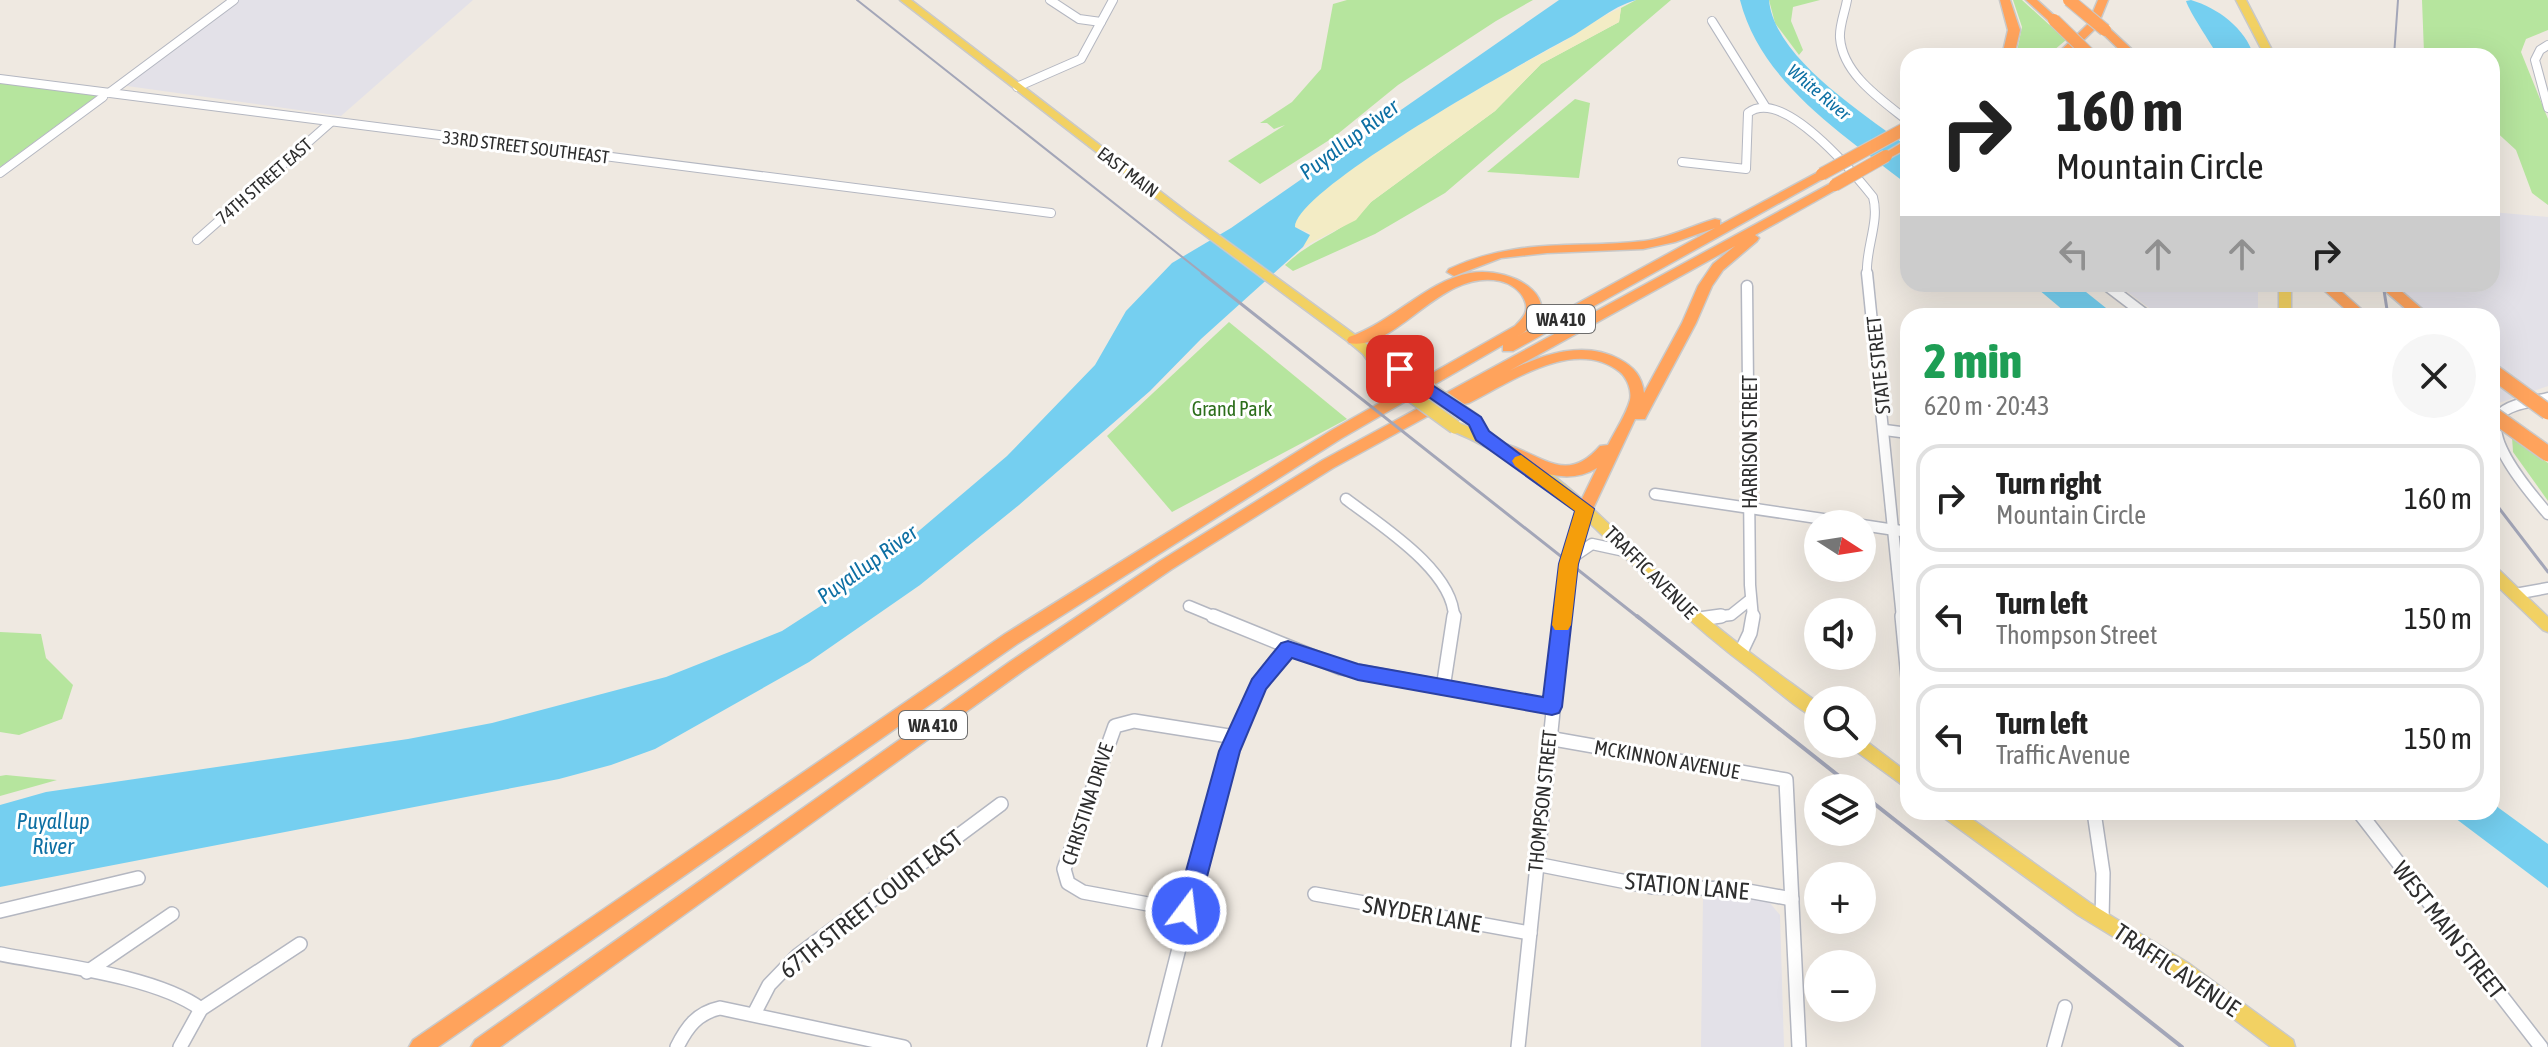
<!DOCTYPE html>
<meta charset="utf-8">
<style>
:root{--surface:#fff;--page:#f6f6f6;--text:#222;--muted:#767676;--line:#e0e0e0}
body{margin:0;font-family:"Asap Condensed",sans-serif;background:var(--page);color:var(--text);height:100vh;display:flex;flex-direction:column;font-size:30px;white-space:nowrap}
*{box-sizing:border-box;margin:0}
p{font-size:26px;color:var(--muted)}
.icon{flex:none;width:44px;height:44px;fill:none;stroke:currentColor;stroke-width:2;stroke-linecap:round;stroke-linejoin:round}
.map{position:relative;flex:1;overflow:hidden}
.sheet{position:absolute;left:1900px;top:308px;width:600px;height:512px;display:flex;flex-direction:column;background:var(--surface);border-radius:24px;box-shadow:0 8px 32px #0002}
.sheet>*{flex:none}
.banner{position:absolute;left:1900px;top:48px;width:600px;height:244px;border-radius:24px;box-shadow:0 8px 32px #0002;background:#fff;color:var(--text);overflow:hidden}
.needle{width:52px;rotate:102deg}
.controls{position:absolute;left:1804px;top:510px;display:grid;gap:16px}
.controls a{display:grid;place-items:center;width:72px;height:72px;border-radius:50%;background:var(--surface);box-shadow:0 8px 32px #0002;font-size:40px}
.pin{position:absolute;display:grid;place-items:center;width:68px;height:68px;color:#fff;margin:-34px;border-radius:16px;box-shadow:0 4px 12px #0006}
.me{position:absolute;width:88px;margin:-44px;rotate:15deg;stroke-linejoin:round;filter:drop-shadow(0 0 6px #0008)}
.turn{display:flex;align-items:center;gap:28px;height:168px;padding:0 24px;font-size:36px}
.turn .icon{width:104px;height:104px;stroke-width:2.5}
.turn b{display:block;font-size:56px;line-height:68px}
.lanes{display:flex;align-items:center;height:76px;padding:0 24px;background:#0003;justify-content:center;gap:40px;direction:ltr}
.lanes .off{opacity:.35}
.round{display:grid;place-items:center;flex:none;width:84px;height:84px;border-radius:42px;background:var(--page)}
.head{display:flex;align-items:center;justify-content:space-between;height:136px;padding:0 24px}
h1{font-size:48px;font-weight:800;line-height:60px;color:#1e9e55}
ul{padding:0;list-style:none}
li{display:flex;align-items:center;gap:24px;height:108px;margin:0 16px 12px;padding:0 8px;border:4px solid var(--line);border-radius:24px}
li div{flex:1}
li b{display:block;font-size:30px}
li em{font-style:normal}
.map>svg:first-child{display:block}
.industrial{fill:#e3e1e8}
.green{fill:#b6e59e}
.sand{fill:#f3ecc5}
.water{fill:#75cff0}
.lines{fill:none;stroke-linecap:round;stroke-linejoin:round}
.minor-far2-casing{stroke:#b4b7c1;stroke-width:10}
.minor-far1-casing{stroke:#b4b7c1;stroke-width:13}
.minor-casing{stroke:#b4b7c1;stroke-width:16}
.major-casing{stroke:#c9c9c9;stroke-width:3}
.highway-casing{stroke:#c9c9c9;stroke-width:3}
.minor-far2{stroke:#fff;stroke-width:8}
.minor-far1{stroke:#fff;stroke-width:10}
.minor{stroke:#fff;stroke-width:13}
.major{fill:#f2d163;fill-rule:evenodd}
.highway{fill:#ffa35c;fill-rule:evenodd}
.rail-far2{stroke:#a3a6b8;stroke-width:2}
.rail-far1{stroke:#a3a6b8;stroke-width:3}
.rail{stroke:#a3a6b8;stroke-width:4}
.major-bridge-casing{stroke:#c9c9c9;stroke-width:16;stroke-linecap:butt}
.highway-bridge-far1-casing{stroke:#c9c9c9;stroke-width:14;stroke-linecap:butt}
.highway-bridge-casing{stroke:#c9c9c9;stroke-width:18;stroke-linecap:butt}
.major-bridge{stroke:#f2d163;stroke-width:13}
.highway-bridge-far1{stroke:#ffa35c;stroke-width:12}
.highway-bridge{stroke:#ffa35c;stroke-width:15}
.route{fill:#4264fb;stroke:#2b41a3;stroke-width:2}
.slow{fill:#f59e0b}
.labels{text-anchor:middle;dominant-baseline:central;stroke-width:6;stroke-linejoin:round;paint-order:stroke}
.far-water-label{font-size:18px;font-style:italic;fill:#0d6fa3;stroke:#fff}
.far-street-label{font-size:18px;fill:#2e2e2e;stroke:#fff}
.shield{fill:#fff;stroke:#6d6d6d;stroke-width:2}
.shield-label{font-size:18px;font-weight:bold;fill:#2e2e2e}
.street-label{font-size:20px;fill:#2e2e2e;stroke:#fff}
.park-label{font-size:20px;fill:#2c6e1b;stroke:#fff}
.water-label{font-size:22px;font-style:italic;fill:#0d6fa3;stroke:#fff}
.near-street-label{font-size:24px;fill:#2e2e2e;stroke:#fff}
</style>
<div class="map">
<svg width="2548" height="1047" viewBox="0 0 2548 1047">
<rect width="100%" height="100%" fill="#efe9e1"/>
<g class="industrial">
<path d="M237 0H473L341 116 120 85Z"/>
<path d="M2492 212 2548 217V386L2496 404 2492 401V316H2402L2396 284H2492Z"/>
<path d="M2117 284H2258V315L2160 316Z"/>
<path d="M1703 895 1746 896 1769 902 1780 915 1784 1047H1701Z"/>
</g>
<g class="green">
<path d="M1347 0H1533L1496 21 1398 85 1334 137 1260 184 1228 161 1285 125 1274 129 1267 123H1260L1292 102 1321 69 1333 4Z"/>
<path d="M1636 0H1671L1445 193 1375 234 1293 271 1285 265C1314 237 1345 233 1371 202L1495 111 1541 64 1619 22 1621 8Z"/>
<path d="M1769 0H1820L1793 7 1791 21 1803 50 1799 55 1775 23Z"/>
<path d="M2013 0H2022L2066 40 2047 56H2016L2022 27Z"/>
<path d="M2422 0H2548V30L2526 39 2521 52 2548 119V205L2532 193 2516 150 2492 128V56H2428L2424 53Z"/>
<path d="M0 82 98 95 0 167Z"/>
<path d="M1575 99 1590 103 1579 178 1487 172Z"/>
<path d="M1229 322 1347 419 1172 512 1107 436Z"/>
<path d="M2512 437 2548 463V501L2513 452Z"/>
<path d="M0 632 41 634 46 658 73 685 62 719 19 735 0 732Z"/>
<path d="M6 775 57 780 0 796V776Z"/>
</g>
<path class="sand" d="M1621 8 1619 22 1541 64 1495 111 1371 202 1356 220 1303 247 1310 233 1294 227C1296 187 1526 62 1568 39 1586 28 1602 15 1621 8Z"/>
<g class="water">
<path d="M1559 0H1636C1611 7 1590 27 1567 39 1526 61 1295 189 1295 227L1310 235 1303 247 1201 339 1150 391 1019 505 920 585 809 662 655 749 611 765 559 779 0 887V805L46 792 408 739 492 723 666 677 782 631 861 580 1007 456 1095 365 1126 311 1172 263 1231 228Z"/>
<path d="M1740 0H1769C1774 58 1865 114 1908 147V185C1844 135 1761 83 1740 0Z"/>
<path d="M2191 0C2218 8 2245 28 2254 56H2218C2210 42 2190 13 2186 1Z"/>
<path d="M2032 284H2076L2116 316H2070Z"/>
<path d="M2492 803 2548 844V888L2447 812H2492Z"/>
</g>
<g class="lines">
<defs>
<g id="minor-far2">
<path d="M1050 0 1079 19 1101 22"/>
<path d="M1847 0C1845 12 1839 26 1840 38 1843 75 1882 100 1908 121"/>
<path d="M1712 21 1765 106"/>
<path d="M2548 45 2540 50 2535 60 2548 108"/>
<path d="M0 79 1051 213"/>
<path d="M1017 87 1081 59 1113 0"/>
<path d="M109 93 234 0"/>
<path d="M1682 162 1746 169 1748 113C1782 86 1853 172 1873 197 1880 222 1865 249 1867 275"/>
<path d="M0 173 103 97"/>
<path d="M197 240 331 122"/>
</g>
<g id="minor-far1">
<path d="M1867 273 1902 618"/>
<path d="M2105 284 2147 316"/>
<path d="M1747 286 1750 585 1753 618"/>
<path d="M2548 398C2535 402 2509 403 2500 415 2482 439 2533 496 2548 514"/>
<path d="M1885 430 1908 433"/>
<path d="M1655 494 1857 524"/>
<path d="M1346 499C1380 525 1454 571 1454 618"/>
<path d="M1862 525 1908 532"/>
<path d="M1573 557 1592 544 1629 552"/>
<path d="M2515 594 2548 588"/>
<path d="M1189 606 1218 618"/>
<path d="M1562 618 1568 564 1585 509"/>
<path d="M1705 618 1731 615 1751 599"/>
</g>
<g id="minor">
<path d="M1213 616 1341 668 1552 707"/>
<path d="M1902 616 1908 678"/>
<path d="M1699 619 1721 616"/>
<path d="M1741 652 1750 633 1753 616"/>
<path d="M1443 688 1454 616"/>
<path d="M1548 738 1786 780 1799 1047"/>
<path d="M2094 812 2103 873 2102 920"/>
<path d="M2359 812 2541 1047"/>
<path d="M1536 864 1652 887 1737 889 1792 899"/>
<path d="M1315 894 1530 933"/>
<path d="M0 911 138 878"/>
<path d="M1186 911 1083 892 1068 883 1064 869 1115 726 1134 721 1235 737"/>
<path d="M0 954C56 965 156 976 201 1009"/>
<path d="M87 972 172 914"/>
<path d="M201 1009 300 944"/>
<path d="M754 1014 769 985 797 956 1001 804"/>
<path d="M180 1047 201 1009"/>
<path d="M677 1047C687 1027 697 1013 720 1008L904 1047"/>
<path d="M1154 1047 1229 751 1259 684 1288 649"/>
<path d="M1518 1047 1563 616"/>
<path d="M2054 1047 2065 1007"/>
</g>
<g id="major">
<path d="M900 0H911L1187 212 1358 337 1371 348 1392 377 1390 380H1382L1363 354 1350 343 1179 216Z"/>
<path d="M2236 0H2246L2275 56H2265Z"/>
<rect x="2279" y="284" width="12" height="32"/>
<path d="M1455 422C1558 455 1624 545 1702 614 1739 646 1779 674 1818 703V719C1800 712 1771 685 1754 672 1723 649 1693 624 1665 597 1594 528 1545 469 1450 430L1448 427Z"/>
<path d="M2492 566 2497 568 2548 617V632L2543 630 2492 581Z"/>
<path d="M1862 738 1908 773V789L1853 749 1851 744H1862Z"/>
<path d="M1941 812H1962L2090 903 2188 963 2293 1040 2295 1047H2271L2176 975 2078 915 1943 817Z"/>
</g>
<g id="highway">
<path d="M2000 0H2010L2020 30 2014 56H2002L2008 30Z"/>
<path d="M2026 0H2037L2059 20 2050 22Z"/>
<path d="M2098 0H2108L2097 27 2067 56H2055L2088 24Z"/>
<path d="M2101 28H2109L2139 56H2126L2101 32Z"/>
<path d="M1908 139V148L1886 160 1880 156Z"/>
<path d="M1822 170 1828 174 1826 177 1513 351H1503V345L1342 438 1017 644 438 1047H409L413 1040 1005 634 1332 430 1515 326C1523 318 1530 311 1524 299 1520 290 1510 283 1500 281 1440 268 1397 352 1349 343L1347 340 1349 337C1393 322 1427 281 1470 273 1514 265 1575 304 1518 336L1715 228 1675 242 1643 249 1547 253 1501 258 1454 276 1447 272 1449 269C1518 237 1573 249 1644 241 1669 238 1691 226 1715 219L1720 220V225Z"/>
<path d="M1835 181 1839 182V188L1755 235 1759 238 1757 241 1723 270 1712 286 1696 323 1647 415 1645 419H1635L1591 513 1585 515 1577 509 1597 468C1566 487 1532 470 1503 455L1500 451 1508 445C1545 457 1567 484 1600 446L1608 445C1615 431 1626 415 1630 400 1632 390 1627 378 1620 372 1575 336 1511 382 1469 403L1464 404 1457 400 1333 468 1172 569 1023 671 500 1047H471L475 1040 1011 661 1160 561 1323 460ZM1735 246 1713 264 1698 286 1682 323 1644 393C1642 376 1634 367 1619 359 1584 340 1543 354 1509 371Z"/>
<path d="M2317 284H2333L2369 316H2353Z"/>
<path d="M2377 284H2393L2430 316H2414Z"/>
</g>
</defs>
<use href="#minor-far2" class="minor-far2-casing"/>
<use href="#minor-far1" class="minor-far1-casing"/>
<use href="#minor" class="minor-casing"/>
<use href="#major" class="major-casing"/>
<use href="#highway" class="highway-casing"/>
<use href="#minor-far2" class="minor-far2"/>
<use href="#minor-far1" class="minor-far1"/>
<use href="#minor" class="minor"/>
<use href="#major" class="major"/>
<use href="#highway" class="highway"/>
<g class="rail-far2">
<path d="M857 0 1205 275"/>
<path d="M2394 56 2398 0"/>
</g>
<g class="rail-far1">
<path d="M1202 273 1639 618"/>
<path d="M2383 284 2388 316"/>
<path d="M2492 499 2548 572"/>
</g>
<g class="rail">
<path d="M1637 616 1854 788"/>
<path d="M1862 794 2182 1047"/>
</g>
<defs>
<g id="major-bridge">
<path d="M1400 369 1475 421"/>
<path d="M1386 377 1455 427"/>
</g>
<g id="highway-bridge-far1">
<path d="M2069 0 2105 30"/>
<path d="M2054 20 2091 56"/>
<path d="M1822 174 1908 127"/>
<path d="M1835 185 1886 156"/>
</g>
<g id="highway-bridge">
<path d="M2492 371 2548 412"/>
<path d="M2492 414 2548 454"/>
</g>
</defs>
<use href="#major-bridge" class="major-bridge-casing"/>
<use href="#highway-bridge-far1" class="highway-bridge-far1-casing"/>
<use href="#highway-bridge" class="highway-bridge-casing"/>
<use href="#major-bridge" class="major-bridge"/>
<use href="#highway-bridge-far1" class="highway-bridge-far1"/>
<use href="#highway-bridge" class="highway-bridge"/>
</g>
<path class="route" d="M1400 364 1481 417 1489 431 1594 509 1578 564 1562 707 1559 713 1552 715 1358 680 1292 658 1266 689 1240 751 1198 911 1194 919 1186 922 1178 919 1175 911 1219 751 1252 679 1281 643 1288 641 1358 664 1543 697 1559 564 1575 511 1476 440 1469 425 1394 373 1392 369Z"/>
<path class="slow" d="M1521 455 1594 509 1578 564 1571 625 1568 630H1555L1552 625 1559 564 1575 511 1515 466 1512 461 1515 457Z"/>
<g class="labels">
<g class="far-water-label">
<text transform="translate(1819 92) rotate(40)">White River</text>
</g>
<g class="far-street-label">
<text transform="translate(526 147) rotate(7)">33RD STREET SOUTHEAST</text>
<text transform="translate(1128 172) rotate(37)">EAST MAIN</text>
<text transform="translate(264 181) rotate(-41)">74TH STREET EAST</text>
</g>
<g class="shield">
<rect x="1527" y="305" width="68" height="28" rx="6"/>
<rect x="899" y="711" width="68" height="28" rx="6"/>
</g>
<g class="shield-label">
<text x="1561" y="319">WA 410</text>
<text x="933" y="725">WA 410</text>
</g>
<g class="street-label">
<text transform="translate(1878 365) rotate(-96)">STATE STREET</text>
<text transform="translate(1749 442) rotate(-90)">HARRISON STREET</text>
<text transform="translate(1651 572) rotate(45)">TRAFFIC AVENUE</text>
<text transform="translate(1667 759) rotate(10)">MCKINNON AVENUE</text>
<text transform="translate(1542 801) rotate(-84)">THOMPSON STREET</text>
<text transform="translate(1087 804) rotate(-72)">CHRISTINA DRIVE</text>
</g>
<g class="park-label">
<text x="1232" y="408">Grand Park</text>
</g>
<g class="water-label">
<text transform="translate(1349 139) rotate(-37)">Puyallup River</text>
<text transform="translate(867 564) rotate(-36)">Puyallup River</text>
<text x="53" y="821">Puyallup<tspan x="53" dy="25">River</tspan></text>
</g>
<g class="near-street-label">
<text transform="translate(1687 886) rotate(5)">STATION LANE</text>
<text transform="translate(871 904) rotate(-38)">67TH STREET COURT EAST</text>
<text transform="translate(1422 914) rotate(10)">SNYDER LANE</text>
<text transform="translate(2449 930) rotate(52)">WEST MAIN STREET</text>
<text transform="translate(2177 970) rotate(34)">TRAFFIC AVENUE</text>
</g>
</g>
</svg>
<div class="controls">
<a><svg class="needle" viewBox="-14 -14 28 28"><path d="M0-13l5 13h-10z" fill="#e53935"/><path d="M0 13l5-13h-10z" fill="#767676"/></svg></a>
<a><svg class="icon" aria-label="sound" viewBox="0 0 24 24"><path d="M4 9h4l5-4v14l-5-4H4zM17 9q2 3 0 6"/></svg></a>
<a><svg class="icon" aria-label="search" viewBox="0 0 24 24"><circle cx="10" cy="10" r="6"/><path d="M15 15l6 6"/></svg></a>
<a><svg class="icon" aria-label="layers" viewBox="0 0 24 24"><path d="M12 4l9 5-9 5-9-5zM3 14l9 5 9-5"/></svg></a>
<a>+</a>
<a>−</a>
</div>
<div class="pin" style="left:1400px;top:369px;background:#d93025"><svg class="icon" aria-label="arrive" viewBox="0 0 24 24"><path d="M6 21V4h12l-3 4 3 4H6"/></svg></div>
<svg class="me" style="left:1186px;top:911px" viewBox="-20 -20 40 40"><circle r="17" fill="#4264fb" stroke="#fff" stroke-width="3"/><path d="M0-11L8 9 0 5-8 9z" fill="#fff"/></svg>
<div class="banner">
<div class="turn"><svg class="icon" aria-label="right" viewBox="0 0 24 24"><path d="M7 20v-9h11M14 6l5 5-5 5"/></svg><div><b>160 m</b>Mountain Circle</div></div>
<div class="lanes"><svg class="icon off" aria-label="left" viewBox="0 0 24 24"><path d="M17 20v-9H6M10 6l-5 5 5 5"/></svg><svg class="icon off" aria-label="ahead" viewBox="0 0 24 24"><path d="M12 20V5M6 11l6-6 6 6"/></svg><svg class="icon off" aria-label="ahead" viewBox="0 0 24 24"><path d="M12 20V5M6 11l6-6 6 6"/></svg><svg class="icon" aria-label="right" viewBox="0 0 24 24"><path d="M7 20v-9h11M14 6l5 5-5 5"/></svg></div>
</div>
<section class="sheet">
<div class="head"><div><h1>2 min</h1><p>620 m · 20:43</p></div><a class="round"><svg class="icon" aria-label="close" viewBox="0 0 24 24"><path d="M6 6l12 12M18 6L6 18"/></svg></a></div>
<ul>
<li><svg class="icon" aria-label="right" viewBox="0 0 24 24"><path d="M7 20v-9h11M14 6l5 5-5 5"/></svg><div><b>Turn right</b><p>Mountain Circle</p></div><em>160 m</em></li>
<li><svg class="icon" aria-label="left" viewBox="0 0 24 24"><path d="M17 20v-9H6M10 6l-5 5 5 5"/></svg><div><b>Turn left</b><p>Thompson Street</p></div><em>150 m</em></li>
<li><svg class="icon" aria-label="left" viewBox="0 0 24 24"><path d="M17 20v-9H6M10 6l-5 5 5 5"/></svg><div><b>Turn left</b><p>Traffic Avenue</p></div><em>150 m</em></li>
</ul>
</section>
</div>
